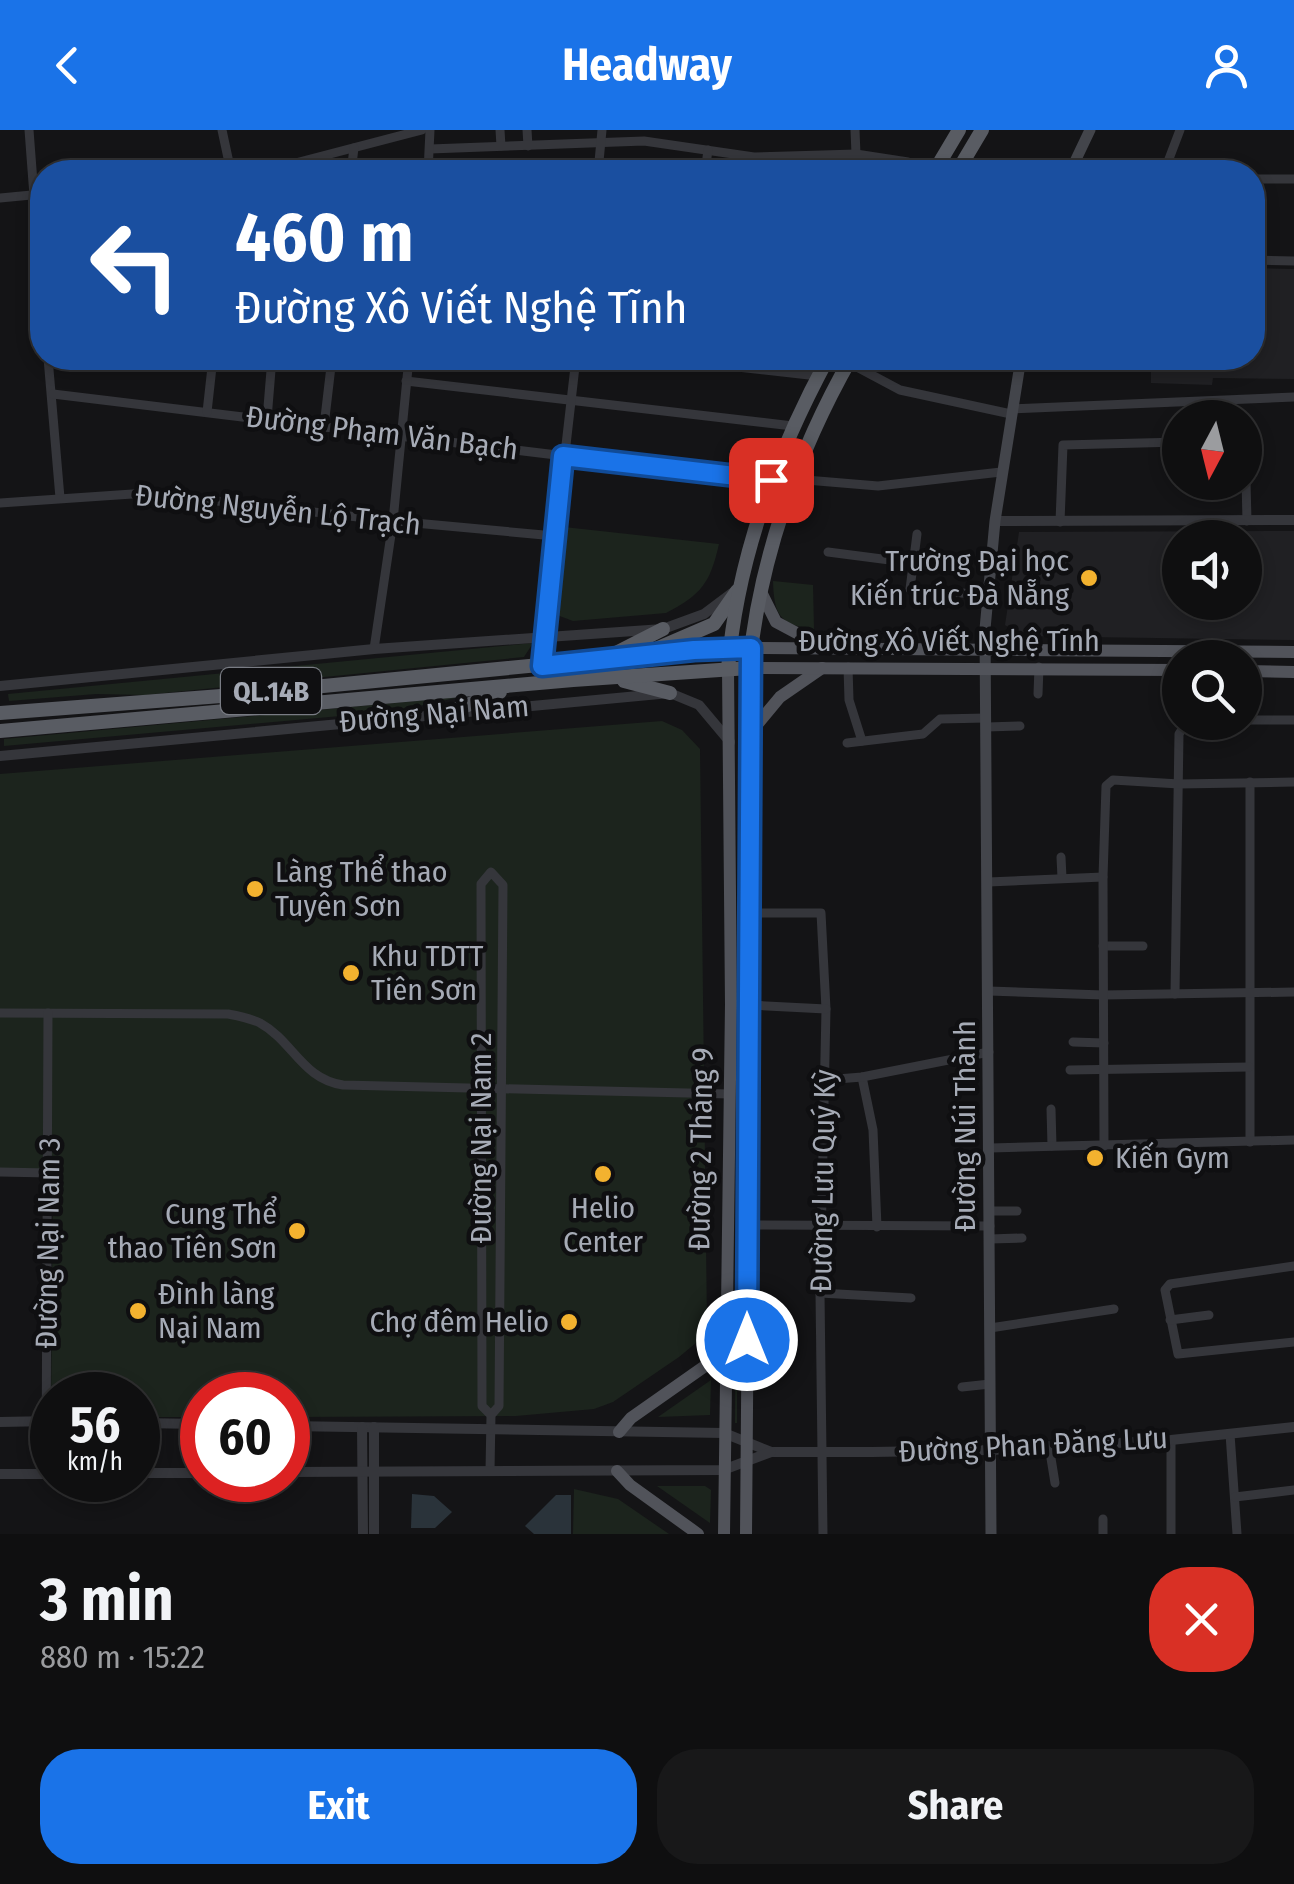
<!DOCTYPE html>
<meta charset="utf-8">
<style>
:root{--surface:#0f0f10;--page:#181819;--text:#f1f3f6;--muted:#9b9c9f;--line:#2f2f30;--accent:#1a73e8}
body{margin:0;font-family:"Fira Sans Condensed",sans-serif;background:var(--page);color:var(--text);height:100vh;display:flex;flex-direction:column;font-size:38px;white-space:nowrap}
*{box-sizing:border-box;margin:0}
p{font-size:32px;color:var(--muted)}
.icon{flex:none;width:55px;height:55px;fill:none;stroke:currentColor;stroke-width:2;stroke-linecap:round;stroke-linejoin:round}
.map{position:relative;height:1404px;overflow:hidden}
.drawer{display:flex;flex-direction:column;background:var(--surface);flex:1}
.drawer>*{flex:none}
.guide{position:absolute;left:30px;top:30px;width:1235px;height:210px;border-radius:40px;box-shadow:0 5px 15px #0003,0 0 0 2px var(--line);background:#1a4fa0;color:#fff;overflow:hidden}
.needle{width:65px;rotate:187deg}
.buttons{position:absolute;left:1162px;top:270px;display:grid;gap:20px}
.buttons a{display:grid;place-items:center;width:100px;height:100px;border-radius:50%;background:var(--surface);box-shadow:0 5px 15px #0003,0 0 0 2px var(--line);font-size:50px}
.speed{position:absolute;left:30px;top:1242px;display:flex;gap:20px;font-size:50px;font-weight:700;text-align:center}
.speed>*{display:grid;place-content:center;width:130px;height:130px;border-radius:50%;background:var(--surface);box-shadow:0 5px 15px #0003,0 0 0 2px var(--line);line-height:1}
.speed small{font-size:25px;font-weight:400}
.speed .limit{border:15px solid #d22;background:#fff;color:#111}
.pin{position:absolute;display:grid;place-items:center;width:85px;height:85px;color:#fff;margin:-42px;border-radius:20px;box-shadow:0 5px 15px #0006}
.me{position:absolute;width:110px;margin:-55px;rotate:0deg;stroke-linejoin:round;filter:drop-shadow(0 0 8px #0008)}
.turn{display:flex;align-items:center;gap:35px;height:210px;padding:0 40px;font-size:45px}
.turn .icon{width:130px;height:130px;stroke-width:2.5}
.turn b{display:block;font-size:70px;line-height:85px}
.round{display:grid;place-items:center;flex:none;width:105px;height:105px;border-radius:40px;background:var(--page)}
.head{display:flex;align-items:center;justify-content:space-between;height:170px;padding:0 40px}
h1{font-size:60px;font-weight:700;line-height:75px}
.cta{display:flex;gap:20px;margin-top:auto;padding:20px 40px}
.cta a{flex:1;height:115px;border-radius:40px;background:var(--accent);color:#fff;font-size:40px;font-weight:700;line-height:115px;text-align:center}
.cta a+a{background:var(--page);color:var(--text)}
header{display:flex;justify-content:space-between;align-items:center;height:130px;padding:0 40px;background:var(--accent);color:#fff;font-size:45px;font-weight:700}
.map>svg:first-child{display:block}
.built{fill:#202023;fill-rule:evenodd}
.green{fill:#1c241d}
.water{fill:#2a333a}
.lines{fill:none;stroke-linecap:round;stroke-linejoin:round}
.minor{stroke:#35363b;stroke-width:9}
.tertiary{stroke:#35363b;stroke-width:10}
.secondary{stroke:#43454b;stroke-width:11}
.primary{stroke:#51535a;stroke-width:12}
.trunk{stroke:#595c63;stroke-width:14}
.route-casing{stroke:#114b97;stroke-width:25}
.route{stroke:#1a73e8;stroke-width:18}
.poi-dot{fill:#f3b22f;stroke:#0f0f11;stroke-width:4}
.labels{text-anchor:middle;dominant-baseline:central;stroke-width:9;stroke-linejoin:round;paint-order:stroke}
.shield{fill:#0f0f11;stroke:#797c84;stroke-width:2.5}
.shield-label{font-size:28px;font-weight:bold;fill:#a6abb6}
.street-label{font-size:30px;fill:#a6abb6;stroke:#0f0f11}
.poi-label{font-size:30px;fill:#a6abb6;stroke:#0f0f11;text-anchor:start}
</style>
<header><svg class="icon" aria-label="back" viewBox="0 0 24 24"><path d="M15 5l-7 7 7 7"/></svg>Headway<svg class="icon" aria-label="person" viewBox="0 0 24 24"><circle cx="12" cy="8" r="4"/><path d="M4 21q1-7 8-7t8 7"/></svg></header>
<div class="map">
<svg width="1294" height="1404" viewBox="0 0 1294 1404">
<rect width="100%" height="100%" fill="#141416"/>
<g class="built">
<path d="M1253 138 1294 139V249L1213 248 1212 255 1151 253V228H1252Z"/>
<path d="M1294 401V510L1022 506 1005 495 1019 402ZM1180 408H1245V472H1180Z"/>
</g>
<g class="green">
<path d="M564 397 719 414C710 453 702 464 666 483L573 491 557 485Z"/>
<path d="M773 451 813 455 814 499C779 495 774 484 773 451Z"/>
<path d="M533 513 524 527 145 565 96 564 9 571 8 564Z"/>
<path d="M460 567 396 581 4 616V609Z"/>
<path d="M662 591 682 600 700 619 707 1194 697 1212 679 1227 613 1272 594 1279 516 1286 288 1287V1265H202V1287H138V1265H52L51 1286 53 1041 0 1039V644Z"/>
<path d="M737 947V1293H735Z"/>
<path d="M711 1250 710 1285 658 1287Z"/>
<path d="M657 1356H705L711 1360 710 1393Z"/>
<path d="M574 1359 618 1369 669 1404H573Z"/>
</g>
<g class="water">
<path d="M412 1364 434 1366 452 1382 435 1398H411Z"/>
<path d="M556 1365H571V1404H534L525 1396Z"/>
</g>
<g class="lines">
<g class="minor">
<path d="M29 0 42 171"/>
<path d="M222 0 231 42"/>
<path d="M500 0 501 16"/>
<path d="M527 0 528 16"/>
<path d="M855 0 856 24"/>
<path d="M430 19 644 11 754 27 856 24 908 32 936 40"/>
<path d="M1073 35 1089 42"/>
<path d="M261 42 422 0"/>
<path d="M351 42 354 18"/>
<path d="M428 42 430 0"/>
<path d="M598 42 602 0"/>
<path d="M705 42 708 20"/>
<path d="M1164 42 1180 0"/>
<path d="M1252 49H1294"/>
<path d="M0 68 42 64"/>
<path d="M1252 130 1294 131"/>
<path d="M48 228 60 368"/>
<path d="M657 228 818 246"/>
<path d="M840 228 900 260 1011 284"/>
<path d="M406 251 793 296"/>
<path d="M53 264 771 351"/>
<path d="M1012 279 1294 267"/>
<path d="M207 282 213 228"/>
<path d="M267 289 272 228"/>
<path d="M324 296 332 228"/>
<path d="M1245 310 1247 391"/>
<path d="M794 349 878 356 1001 342"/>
<path d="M0 373 147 363 393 391 555 406"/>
<path d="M1060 392 1063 315 1180 312"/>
<path d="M917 404 910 459 988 465"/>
<path d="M828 422 913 433"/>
<path d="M544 506 576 228"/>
<path d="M374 519 393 391 409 228"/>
<path d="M848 537 849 570 862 611"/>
<path d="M1038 564 1039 537"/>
<path d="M1245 590H1294"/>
<path d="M987 597 1020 596"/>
<path d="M847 613 923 604 940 589 986 588"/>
<path d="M1250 652V1012"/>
<path d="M1061 727 1062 748"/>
<path d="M988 752 1103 747"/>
<path d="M751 783H821L826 879 820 1163 823 1404"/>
<path d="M1103 816H1143"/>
<path d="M989 861 1103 865 1294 862"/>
<path d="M1175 864 1179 604 1185 595 1196 592"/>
<path d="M731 874 826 879"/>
<path d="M0 883 228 884C239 886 250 888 260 893 293 911 302 949 343 955L730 964"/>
<path d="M1073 912 1104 913"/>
<path d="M1070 940 1249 937"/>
<path d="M862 947 873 1000 877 1097"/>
<path d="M825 950 862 947 989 922"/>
<path d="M1051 979 1052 1016"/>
<path d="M1104 1016 1103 747 1106 656 1113 650 1179 654 1294 652"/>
<path d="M990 1018 1294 1010"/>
<path d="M0 1042 49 1043"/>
<path d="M991 1081H1017"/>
<path d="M746 1095 990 1096"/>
<path d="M990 1109 1022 1108"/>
<path d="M1294 1136 1170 1154 1165 1160 1178 1224 1294 1212"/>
<path d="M820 1163 911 1168"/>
<path d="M1170 1190 1209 1185"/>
<path d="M990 1198 1114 1179"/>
<path d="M962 1257 990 1254"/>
<path d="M1230 1304 1237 1404"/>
<path d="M1171 1310V1404"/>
<path d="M1049 1316 1055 1353"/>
<path d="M490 1341 491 1285 499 1276 503 755 491 742 481 754 482 1276 491 1285"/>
<path d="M46 1344 48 883"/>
<path d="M1235 1367 1294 1360"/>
<path d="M1103 1404V1389"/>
</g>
<g class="tertiary">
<path d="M995 391 1294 390"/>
<path d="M541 536 544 506"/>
<path d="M0 556 374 519 663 499 704 484 732 463"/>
<path d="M0 626 670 563 699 575 730 612"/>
<path d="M0 1292 52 1291"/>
<path d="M138 1293 202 1294"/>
<path d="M288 1296 724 1303 771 1322H872L991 1320 1171 1310 1294 1297"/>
<path d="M362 1297 363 1404"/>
<path d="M288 1342 723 1340 771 1322"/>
<path d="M138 1343H202"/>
<path d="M0 1344H52"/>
<path d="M374 1404V1297"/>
</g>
<g class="secondary">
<path d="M1070 42 1090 0"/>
<path d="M991 1404 985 499 995 391 1021 228"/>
</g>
<g class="primary">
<path d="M761 462 776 492 821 516"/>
<path d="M751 518 1294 522"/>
<path d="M1245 541 1294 542"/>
<path d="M750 603 780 567 822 538"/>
<path d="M619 1302 631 1288 725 1222"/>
<path d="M617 1341 630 1355 698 1404"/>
<path d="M724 1404 731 874 728 539"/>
<path d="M746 1404 751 783 749 538 1180 540"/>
</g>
<g class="trunk">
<path d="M934 42 959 0"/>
<path d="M957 42 982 0"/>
<path d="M656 519 714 494 737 461"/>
<path d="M614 524 663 499"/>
<path d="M728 539C737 428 776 324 828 228"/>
<path d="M624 551 670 563"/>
<path d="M450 582 500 562"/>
<path d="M0 583 221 566 694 520 751 518"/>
<path d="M0 601 573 550 749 538C759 430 798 321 851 228"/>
</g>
</g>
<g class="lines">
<defs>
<path id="route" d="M747 1210 751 518 694 520 542 536 563 326 771 350"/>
</defs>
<use href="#route" class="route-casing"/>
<use href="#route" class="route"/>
</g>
<g class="poi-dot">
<circle cx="1089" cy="448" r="10"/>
<circle cx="255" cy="759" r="10"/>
<circle cx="351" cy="843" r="10"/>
<circle cx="1095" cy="1028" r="10"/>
<circle cx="603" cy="1044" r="10"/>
<circle cx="297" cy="1101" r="10"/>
<circle cx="138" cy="1181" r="10"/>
<circle cx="569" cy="1192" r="10"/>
</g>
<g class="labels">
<rect class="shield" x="221" y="538" width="100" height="46" rx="8"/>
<g class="shield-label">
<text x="271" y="561">QL.14B</text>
</g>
<g class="street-label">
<text transform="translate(382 303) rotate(7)">Đường Phạm Văn Bạch</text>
<text transform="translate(278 380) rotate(6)">Đường Nguyễn Lộ Trạch</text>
<text x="949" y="511">Đường Xô Viết Nghệ Tĩnh</text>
<text transform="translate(434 584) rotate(-5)">Đường Nại Nam</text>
<text transform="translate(965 996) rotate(-90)">Đường Núi Thành</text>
<text transform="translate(481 1008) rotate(-90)">Đường Nại Nam 2</text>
<text transform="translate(701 1019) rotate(-89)">Đường 2 Tháng 9</text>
<text transform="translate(823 1051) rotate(-89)">Đường Lưu Quý Kỳ</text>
<text transform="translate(48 1113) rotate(-89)">Đường Nại Nam 3</text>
<text transform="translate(1033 1315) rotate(-3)">Đường Phan Đăng Lưu</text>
</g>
<g class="poi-label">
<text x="1069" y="431" text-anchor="end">Trường Đại học<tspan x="1069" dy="34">Kiến trúc Đà Nẵng</tspan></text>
<text x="275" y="742">Làng Thể thao<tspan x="275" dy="34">Tuyên Sơn</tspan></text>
<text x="371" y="826">Khu TDTT<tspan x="371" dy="34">Tiên Sơn</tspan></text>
<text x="1115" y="1028">Kiến Gym</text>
<text x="603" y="1078" text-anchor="middle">Helio<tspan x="603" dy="34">Center</tspan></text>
<text x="277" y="1084" text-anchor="end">Cung Thể<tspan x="277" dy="34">thao Tiên Sơn</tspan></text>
<text x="158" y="1164">Đình làng<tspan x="158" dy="34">Nại Nam</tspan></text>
<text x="549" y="1192" text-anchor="end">Chợ đêm Helio</text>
</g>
</g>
</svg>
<div class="buttons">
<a><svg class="needle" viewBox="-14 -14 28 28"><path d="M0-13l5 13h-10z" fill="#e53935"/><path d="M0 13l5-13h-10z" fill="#9b9c9f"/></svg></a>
<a><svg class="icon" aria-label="sound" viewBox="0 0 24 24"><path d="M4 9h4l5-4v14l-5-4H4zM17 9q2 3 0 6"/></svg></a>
<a><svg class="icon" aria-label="search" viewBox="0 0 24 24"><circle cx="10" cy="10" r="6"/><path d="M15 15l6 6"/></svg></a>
</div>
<div class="speed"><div>56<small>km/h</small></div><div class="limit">60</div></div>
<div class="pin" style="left:771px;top:350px;background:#d93025"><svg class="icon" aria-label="arrive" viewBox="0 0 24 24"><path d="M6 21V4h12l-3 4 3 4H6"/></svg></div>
<svg class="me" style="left:747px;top:1210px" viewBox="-20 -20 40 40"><circle r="17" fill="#1a73e8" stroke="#fff" stroke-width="3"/><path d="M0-11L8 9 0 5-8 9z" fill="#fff"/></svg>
<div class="guide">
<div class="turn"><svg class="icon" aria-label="left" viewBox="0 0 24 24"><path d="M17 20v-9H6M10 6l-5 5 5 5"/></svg><div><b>460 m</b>Đường Xô Viết Nghệ Tĩnh</div></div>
</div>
</div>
<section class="drawer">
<div class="head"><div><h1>3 min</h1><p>880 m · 15:22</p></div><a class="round" style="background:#d93025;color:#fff"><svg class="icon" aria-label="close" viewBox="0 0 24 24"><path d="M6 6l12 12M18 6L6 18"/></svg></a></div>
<div class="cta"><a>Exit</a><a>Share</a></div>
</section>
